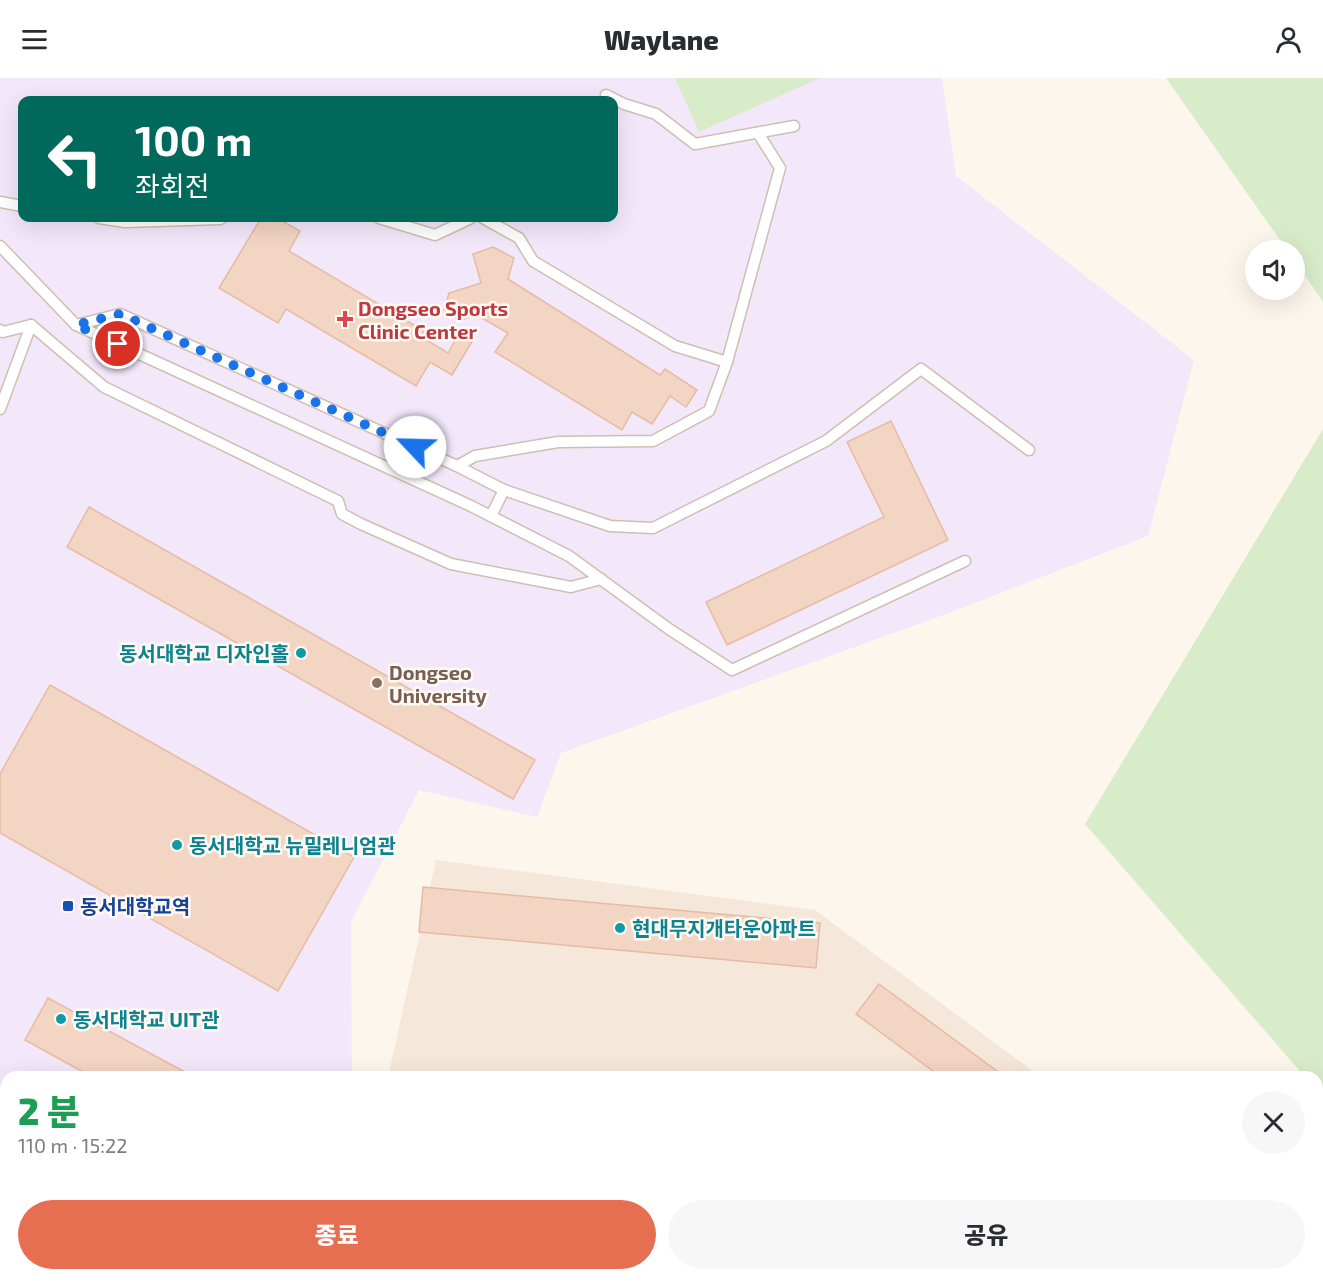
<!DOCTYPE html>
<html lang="ko">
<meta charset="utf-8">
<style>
:root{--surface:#fff;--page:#f7f7f7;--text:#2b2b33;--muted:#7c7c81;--accent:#e76f51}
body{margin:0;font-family:"Exo 2","Noto Sans KR",sans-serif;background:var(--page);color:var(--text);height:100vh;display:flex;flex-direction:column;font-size:22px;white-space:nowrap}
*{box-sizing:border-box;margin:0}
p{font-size:20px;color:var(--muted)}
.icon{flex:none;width:33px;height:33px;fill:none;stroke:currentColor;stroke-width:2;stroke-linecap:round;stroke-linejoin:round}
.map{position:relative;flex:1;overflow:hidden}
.side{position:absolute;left:0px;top:993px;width:1323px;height:210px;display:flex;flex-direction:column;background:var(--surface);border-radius:18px 18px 0 0;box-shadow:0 6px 24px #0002}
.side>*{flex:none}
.guide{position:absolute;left:18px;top:18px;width:600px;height:126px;border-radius:12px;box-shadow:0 6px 24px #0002;background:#00695c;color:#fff;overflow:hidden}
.buttons{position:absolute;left:1245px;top:162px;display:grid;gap:12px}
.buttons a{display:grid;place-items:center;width:60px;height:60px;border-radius:50%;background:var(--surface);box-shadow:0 6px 24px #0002;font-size:30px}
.pin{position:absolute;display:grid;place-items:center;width:51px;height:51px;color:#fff;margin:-26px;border:3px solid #fff;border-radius:50%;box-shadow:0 2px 6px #0007}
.me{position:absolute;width:66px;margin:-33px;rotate:294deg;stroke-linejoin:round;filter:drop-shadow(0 0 4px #0008)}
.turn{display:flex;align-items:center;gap:21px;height:126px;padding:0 18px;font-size:27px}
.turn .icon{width:78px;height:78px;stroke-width:2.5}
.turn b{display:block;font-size:42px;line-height:51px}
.round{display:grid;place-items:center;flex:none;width:63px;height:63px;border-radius:32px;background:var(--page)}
.overview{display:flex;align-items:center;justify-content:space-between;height:102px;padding:0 18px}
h1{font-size:36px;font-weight:800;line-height:45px;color:#1e9e55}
.button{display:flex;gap:12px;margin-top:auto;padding:12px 18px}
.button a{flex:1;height:69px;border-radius:36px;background:var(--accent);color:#fff;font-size:24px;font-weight:800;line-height:69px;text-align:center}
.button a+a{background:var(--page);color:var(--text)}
header{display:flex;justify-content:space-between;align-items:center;height:78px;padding:0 18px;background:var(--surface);font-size:27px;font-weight:800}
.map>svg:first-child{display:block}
.residential{fill:#f5e8da}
.education{fill:#f3e8fa;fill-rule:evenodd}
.green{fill:#d8ecc9}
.building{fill:#f3d5c3;stroke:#e6bba3;stroke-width:1.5}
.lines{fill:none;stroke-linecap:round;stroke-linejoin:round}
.lane-casing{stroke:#d1beb0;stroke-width:13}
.lane{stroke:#fff;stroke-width:10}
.route{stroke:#1a73e8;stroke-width:10;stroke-dasharray:0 18}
.health-dot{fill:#e0444e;stroke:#fffaf3;stroke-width:2}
.culture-dot{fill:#0f9aa8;stroke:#fffaf3;stroke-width:2}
.education-dot{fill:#8d6e63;stroke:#fffaf3;stroke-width:2}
.transit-dot{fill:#1a4fb4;stroke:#fffaf3;stroke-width:2}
.labels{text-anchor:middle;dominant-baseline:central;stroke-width:5;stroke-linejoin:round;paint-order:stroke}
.health-label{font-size:20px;font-weight:bold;fill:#be3a42;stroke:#fffaf3;text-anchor:start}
.culture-label{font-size:20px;font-weight:bold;fill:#0d838f;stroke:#fffaf3;text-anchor:start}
.education-label{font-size:20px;font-weight:bold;fill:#785e54;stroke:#fffaf3;text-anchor:start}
.transit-label{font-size:20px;font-weight:bold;fill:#164399;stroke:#fffaf3;text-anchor:start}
</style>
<header><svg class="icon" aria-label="menu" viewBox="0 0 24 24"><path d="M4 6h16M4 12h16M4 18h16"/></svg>Waylane<svg class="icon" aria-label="person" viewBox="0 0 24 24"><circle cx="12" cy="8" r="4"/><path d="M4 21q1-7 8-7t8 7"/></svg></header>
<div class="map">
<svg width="1323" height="1203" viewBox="0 0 1323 1203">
<rect width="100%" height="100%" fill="#fdf6ec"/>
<g class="residential">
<path d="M436 782 815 832 1041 999H388Z"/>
<path d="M345 1197H1259L1258 1203H343Z"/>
</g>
<path class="education" d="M0 0H942L956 98 1194 282 1148 458 949 535 561 675 537 739 419 712 351 844 352 999H6V1197H318L317 1203H0ZM22 22H614V140H22Z"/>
<g class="green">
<path d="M675 0H820L699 54Z"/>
<path d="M1166 0H1323V224L1295 183 1294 172H1287Z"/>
<path d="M1323 351V1020L1317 1013V999H1305L1085 746Z"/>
</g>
<g class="building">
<path d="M261 140H277L300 153 289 173 431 257 428 263 448 275 460 254 473 262 452 297 430 284 416 308 286 231 278 245 219 210Z"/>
<path d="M493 169 514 180 508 201 660 297 665 291 697 312 686 329 670 318 652 346 632 334 622 352 495 274 508 255 475 236 460 243 444 232 449 215 481 205 473 176Z"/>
<path d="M891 343 948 462 727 567 706 524 884 439 847 364Z"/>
<path d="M89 429 535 682 513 721 67 469Z"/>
<path d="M50 607 354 779 278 913 0 755V696Z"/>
<path d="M423 809 820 845 816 890 419 854Z"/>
<path d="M879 906 1005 999H941L856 936Z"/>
<path d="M48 920 194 999H92L25 962Z"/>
<path d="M6 1104V1154L0 1150V1114Z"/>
<path d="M186 1197H251L260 1203H182Z"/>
<path d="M621 1197H674L673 1203H621Z"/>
<path d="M879 1197H946L954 1203H887Z"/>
</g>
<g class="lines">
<defs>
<g id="lane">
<path d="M606 17 624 26 656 36 695 66 794 48"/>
<path d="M0 124 22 128"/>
<path d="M99 140 125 144 220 141 222 140"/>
<path d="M379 140 435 157 471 140"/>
<path d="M483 140 519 160 533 183 675 268 727 284"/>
<path d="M0 168 76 247 471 428 569 478 669 551 732 592 965 483"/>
<path d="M31 247 104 309 338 423 342 436 361 446 451 486 571 509 601 501"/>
<path d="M76 247 120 236 457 388 504 412 610 448 653 450 826 363 921 291 1029 372"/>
<path d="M0 252 3 254 31 247"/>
<path d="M0 331 31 247"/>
<path d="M457 388 475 378 558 364 653 363 709 333 727 284 780 90 758 55"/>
<path d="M491 438 504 412"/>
</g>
</defs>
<use href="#lane" class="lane-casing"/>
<use href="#lane" class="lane"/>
</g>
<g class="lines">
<path class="route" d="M118 266 76 247 120 236 415 369"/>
</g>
<path class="health-dot" d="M342 232h6v6h6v6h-6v6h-6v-6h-6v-6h6z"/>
<g class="culture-dot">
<circle cx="301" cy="575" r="6"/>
<circle cx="177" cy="767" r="6"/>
<circle cx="620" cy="850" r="6"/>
<circle cx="61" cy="941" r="6"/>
</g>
<circle class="education-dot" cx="377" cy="605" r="6"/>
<rect class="transit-dot" x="62" y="822" width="12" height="12" rx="3"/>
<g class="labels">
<g class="health-label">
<text x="358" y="230">Dongseo Sports<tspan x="358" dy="23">Clinic Center</tspan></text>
</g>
<g class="culture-label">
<text x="289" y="575" text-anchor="end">동서대학교 디자인홀</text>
<text x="189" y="767">동서대학교 뉴밀레니엄관</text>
<text x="632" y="850">현대무지개타운아파트</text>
<text x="73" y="941">동서대학교 UIT관</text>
</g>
<g class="education-label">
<text x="389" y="594">Dongseo<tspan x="389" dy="23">University</tspan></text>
</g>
<g class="transit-label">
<text x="80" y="828">동서대학교역</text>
</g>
</g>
</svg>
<div class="buttons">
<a><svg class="icon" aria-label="sound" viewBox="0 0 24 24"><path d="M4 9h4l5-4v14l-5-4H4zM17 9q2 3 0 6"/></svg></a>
</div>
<div class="pin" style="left:118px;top:266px;background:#d93025"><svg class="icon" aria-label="arrive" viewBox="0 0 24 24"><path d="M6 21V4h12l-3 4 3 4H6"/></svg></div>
<svg class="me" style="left:415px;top:369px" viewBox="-20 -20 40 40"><circle r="19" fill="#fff"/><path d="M0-13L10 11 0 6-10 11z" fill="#1a73e8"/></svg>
<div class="guide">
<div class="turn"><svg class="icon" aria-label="left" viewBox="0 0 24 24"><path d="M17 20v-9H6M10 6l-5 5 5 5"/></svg><div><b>100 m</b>좌회전</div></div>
</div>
<section class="side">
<div class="overview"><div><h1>2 분</h1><p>110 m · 15:22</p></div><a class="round"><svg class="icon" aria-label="close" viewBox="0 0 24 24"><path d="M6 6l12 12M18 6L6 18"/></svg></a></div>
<div class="button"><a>종료</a><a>공유</a></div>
</section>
</div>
